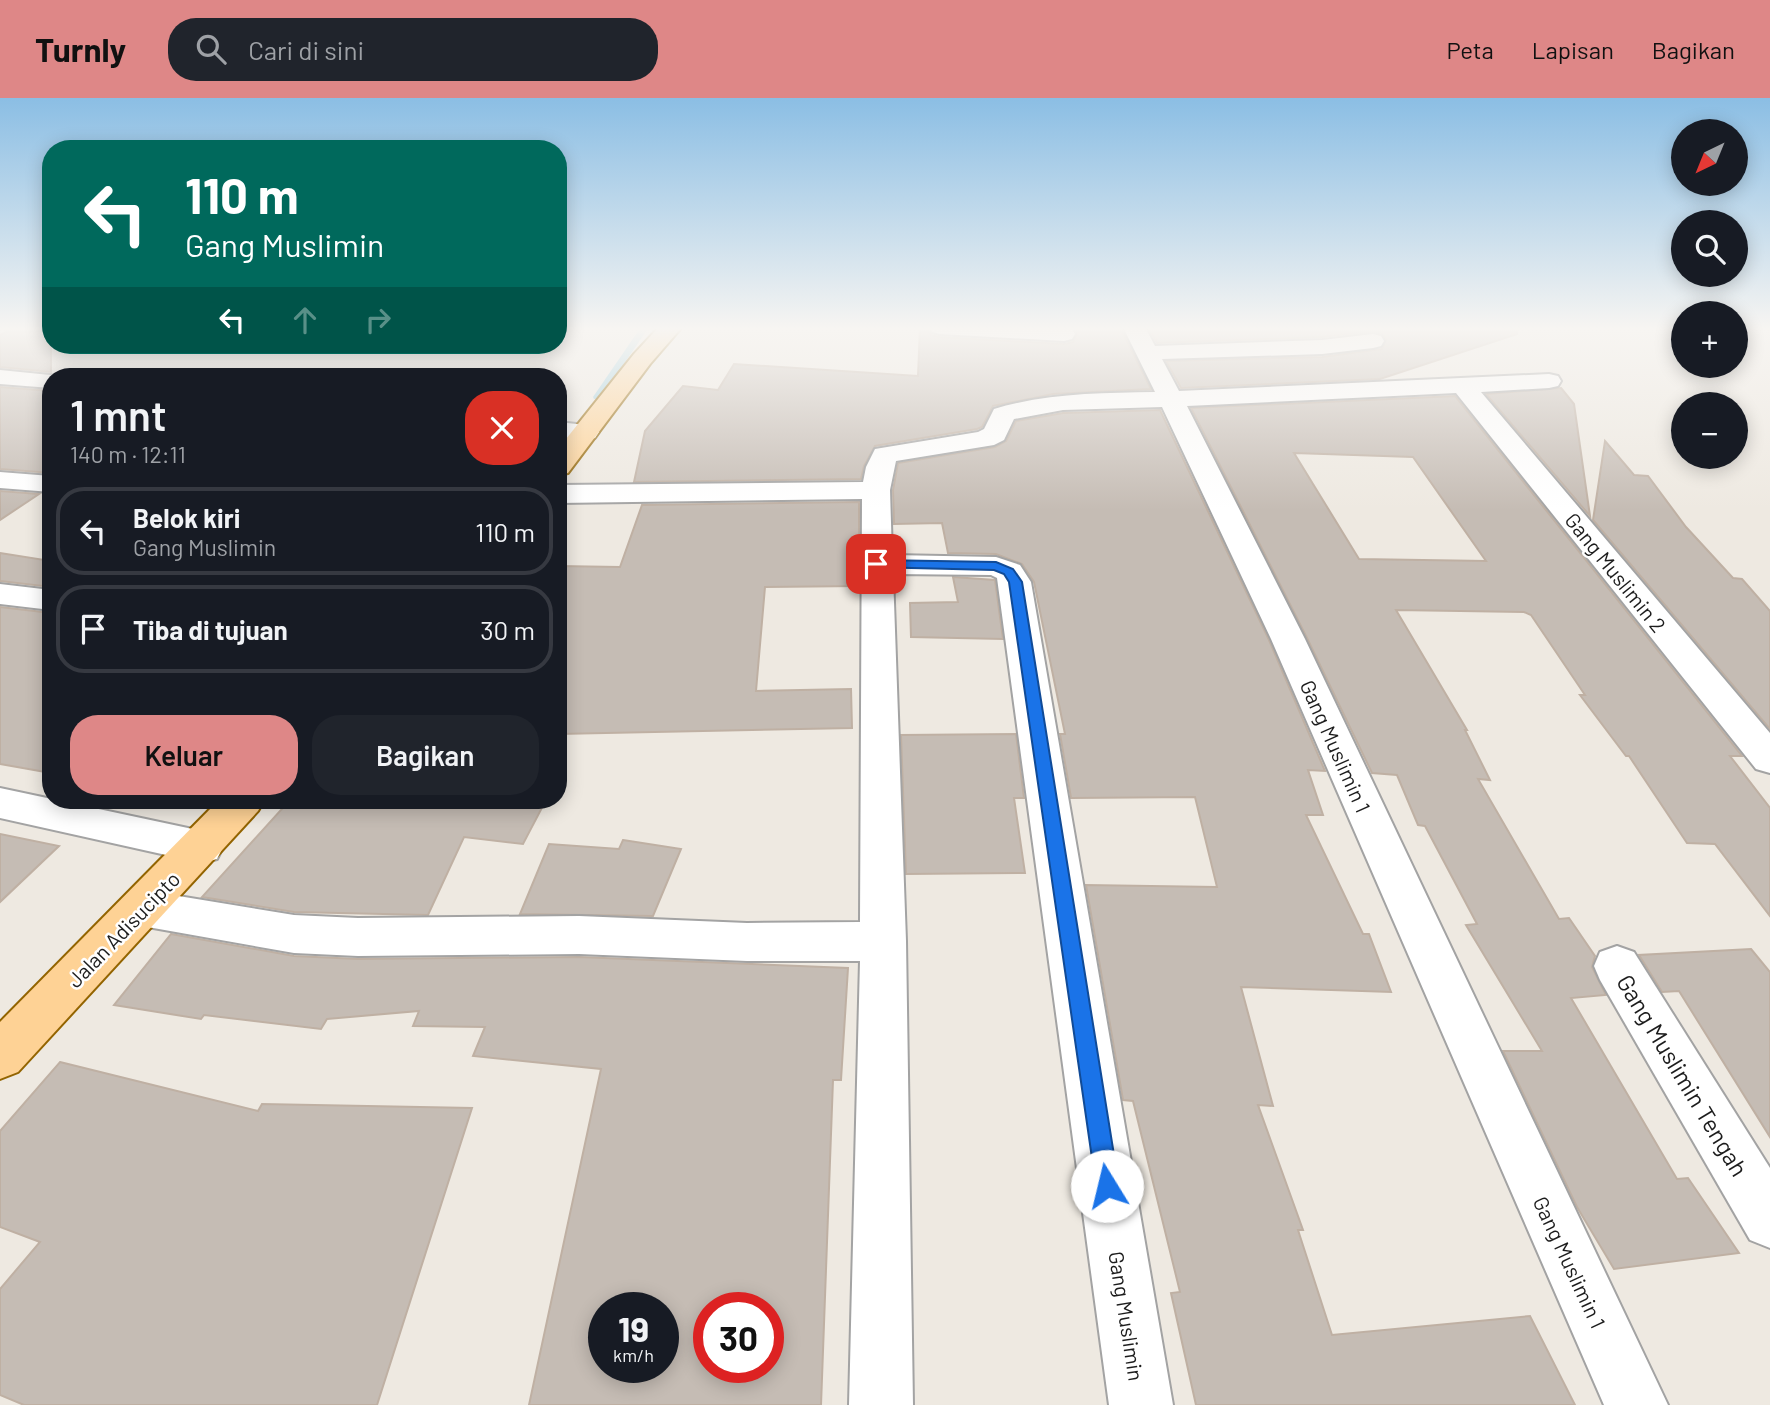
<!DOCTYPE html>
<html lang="id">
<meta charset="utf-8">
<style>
:root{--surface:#171b24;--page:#20242c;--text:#f1f3f6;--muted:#9ea1a6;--line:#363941;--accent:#de8787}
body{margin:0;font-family:Barlow,sans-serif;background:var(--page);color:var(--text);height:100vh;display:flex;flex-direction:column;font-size:26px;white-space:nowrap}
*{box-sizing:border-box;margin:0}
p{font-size:23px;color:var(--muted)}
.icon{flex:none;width:38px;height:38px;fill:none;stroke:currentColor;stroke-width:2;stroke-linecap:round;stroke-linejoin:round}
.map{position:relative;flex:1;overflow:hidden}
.details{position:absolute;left:42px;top:270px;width:525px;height:441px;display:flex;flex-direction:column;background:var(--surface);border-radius:28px;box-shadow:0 4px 18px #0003}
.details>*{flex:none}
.banner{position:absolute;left:42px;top:42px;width:525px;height:214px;border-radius:28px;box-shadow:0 4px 18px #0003;background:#00695c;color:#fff;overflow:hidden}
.needle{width:46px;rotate:223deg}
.tools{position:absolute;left:1671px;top:21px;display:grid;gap:14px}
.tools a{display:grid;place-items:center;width:77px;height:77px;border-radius:50%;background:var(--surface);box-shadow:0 4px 18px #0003;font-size:35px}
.speed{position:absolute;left:588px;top:1194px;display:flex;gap:14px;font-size:35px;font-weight:700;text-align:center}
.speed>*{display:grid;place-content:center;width:91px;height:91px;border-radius:50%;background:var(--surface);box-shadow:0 4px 18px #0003;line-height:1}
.speed small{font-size:18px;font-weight:400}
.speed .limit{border:10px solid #d22;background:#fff;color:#111}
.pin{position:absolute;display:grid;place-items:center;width:60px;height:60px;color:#fff;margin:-30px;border-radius:14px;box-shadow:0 4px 10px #0006}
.me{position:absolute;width:77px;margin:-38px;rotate:351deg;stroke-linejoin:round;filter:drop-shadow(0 0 5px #0008)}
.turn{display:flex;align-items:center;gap:24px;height:147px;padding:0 28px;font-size:32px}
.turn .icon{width:91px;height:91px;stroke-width:2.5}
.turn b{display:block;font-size:49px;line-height:60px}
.lanes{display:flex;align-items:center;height:66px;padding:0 28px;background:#0003;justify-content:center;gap:35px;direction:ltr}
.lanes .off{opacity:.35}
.round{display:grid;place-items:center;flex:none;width:74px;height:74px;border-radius:28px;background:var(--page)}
.head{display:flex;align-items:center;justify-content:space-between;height:119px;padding:0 28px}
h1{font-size:42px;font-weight:600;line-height:52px}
.button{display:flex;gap:14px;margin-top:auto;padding:14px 28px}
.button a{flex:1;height:80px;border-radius:28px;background:var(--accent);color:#111;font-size:28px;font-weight:600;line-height:80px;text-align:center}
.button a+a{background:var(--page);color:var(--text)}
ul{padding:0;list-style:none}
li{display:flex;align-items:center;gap:21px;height:88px;margin:0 14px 10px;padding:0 14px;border:4px solid var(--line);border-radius:28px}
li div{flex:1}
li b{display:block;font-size:26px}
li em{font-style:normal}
header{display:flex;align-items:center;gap:42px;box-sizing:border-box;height:98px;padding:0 35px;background:var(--accent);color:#111}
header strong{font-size:33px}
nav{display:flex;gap:38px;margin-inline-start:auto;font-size:24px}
.search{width:490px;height:63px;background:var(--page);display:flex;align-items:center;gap:18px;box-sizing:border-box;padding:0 24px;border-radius:28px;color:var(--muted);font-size:26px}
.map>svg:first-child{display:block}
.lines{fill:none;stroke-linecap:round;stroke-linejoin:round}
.stream{fill:#9fcedd;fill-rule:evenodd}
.building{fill:#c5bcb4;stroke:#bfb0a3;stroke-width:2;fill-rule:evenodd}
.minor-casing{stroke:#a3a3a3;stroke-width:4}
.major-casing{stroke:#936400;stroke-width:4}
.minor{fill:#fff;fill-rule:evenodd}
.major{fill:#fed295;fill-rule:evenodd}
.route{fill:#1a73e8;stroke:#114b97;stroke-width:2}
.labels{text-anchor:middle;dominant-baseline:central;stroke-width:5;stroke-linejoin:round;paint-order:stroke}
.street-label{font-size:21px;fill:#1c1c1c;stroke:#fff}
.near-street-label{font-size:24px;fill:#1c1c1c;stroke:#fff}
</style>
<header>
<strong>Turnly</strong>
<div class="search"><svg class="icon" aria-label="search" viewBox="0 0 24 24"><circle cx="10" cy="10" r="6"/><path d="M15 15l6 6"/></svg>Cari di sini</div>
<nav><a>Peta</a><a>Lapisan</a><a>Bagikan</a></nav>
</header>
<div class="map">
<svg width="1770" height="1307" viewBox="0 0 1770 1307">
<rect width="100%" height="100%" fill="#eee9e1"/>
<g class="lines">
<path class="stream" d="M641 229H649L600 301H594L593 299Z"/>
</g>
<g class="building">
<path d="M16 229H51V274L0 269V237Z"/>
<path d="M920 229H926L931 237 940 239 1064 246 1073 244 1077 237 1073 229H1120L1151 291 1053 296 993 308 982 329 977 331 875 348 864 368 861 381 634 384 645 333 683 288 718 292 734 266 918 278Z"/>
<path d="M1148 229H1516L1517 236 1380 281 1181 290 1166 263 1322 259 1382 251 1386 242 1382 235 1373 233 1322 239 1157 245Z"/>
<path d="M0 289 51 293V375L0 371Z"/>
<path d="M1561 290 1574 306 1590 418 1486 296Z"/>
<path d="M1455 298 1742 658H1730L1770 710V818L1715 746 1687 745 1629 658H1626L1580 597H1585L1531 517 1524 514 1396 512 1467 632H1465L1490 682 1478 681 1559 821 1569 820 1595 858 1592 869 1606 897 1571 900 1677 1081 1688 1080 1739 1155 1614 1171 1577 1109 1503 953H1542L1466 827 1477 826 1425 728 1418 727 1397 677 1372 675 1307 540 1191 310ZM1294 355 1413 359 1486 463 1359 461Z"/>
<path d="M1160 312 1269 542 1325 673 1308 672 1323 717H1306L1363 836H1369L1391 894 1241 889 1273 1008 1258 1007 1303 1132H1298L1332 1237 1530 1218 1575 1307H1196L1171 1195 1180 1194 1133 1003 1123 1002 1086 787 1217 789 1195 699 1071 700 1060 636H1065L1034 484 1022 466 996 456 948 455 942 425 894 426 893 392 898 365 995 349 1006 343 1016 323 1063 315Z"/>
<path d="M1605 343 1634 377 1648 378 1686 429 1733 480 1742 481 1770 513V631L1593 422Z"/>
<path d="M0 393 39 396 0 422Z"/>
<path d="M859 404V488L765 489 756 593 851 591 852 630 558 636V468L620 469 642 407Z"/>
<path d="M0 455 51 463V489L0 483Z"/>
<path d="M953 479 995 482 1003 541 911 539 910 505 958 504Z"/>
<path d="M0 509 51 515V675L0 666Z"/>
<path d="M1016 636 1024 700H1014L1025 775 906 776 901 637Z"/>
<path d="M290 702H546L523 746 464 739 428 817 294 814 202 799Z"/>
<path d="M0 736 59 748 0 804Z"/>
<path d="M623 742 681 751 653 818 520 816 549 746 619 751Z"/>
<path d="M171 836 294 858 358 861 579 859 848 870 841 982H833L821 1307H529L601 971 473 958 485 929 413 928 419 913 327 921 321 931 204 917 201 921 114 907ZM604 1209H663V1269H604ZM709 1209H768V1269H709Z"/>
<path d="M1751 851 1770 874V1039L1679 893 1662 894 1639 857Z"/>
<path d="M60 964 258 1013 262 1006 472 1010 377 1307H24L0 1297V1191L40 1144 0 1129V1033Z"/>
</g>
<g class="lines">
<defs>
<g id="minor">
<path d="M929 229H1053L1072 231 1075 236 1072 241 1064 243 940 236 932 234Z"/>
<path d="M1123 229H1145L1155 248 1322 242 1373 236 1381 238 1384 243 1381 248 1373 250 1322 256 1162 261 1179 293 1549 276 1558 278 1561 283 1558 288 1549 290 1481 294 1770 635V675L1756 671 1456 295 1187 308 1305 541 1668 1307H1604L1271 541 1162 309 1063 312 1014 321 1004 342 994 347 896 363 890 392 892 457 996 459 1020 467 1031 484 1173 1307H1109L997 480 991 477 893 476 906 843 913 1307H849L860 863H747L579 856 358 858 294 855 142 828 126 823 120 810 126 797 142 792 294 817 358 820 579 818 747 825 860 824 862 401 558 405V387L863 384 866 369 875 351 978 334 984 331 994 311C1047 295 1100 295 1155 294Z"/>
<path d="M0 272 60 278H51V290L0 286Z"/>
<path d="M558 324 595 328 599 334 595 340 586 342 558 340Z"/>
<path d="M0 374 51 378V394L0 390Z"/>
<path d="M0 486 51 492V512L0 506Z"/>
<path d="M0 690 202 733 217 737 223 749 217 761 202 765 0 720Z"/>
<path d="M1617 848 1634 854 1770 1070V1150L1750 1142 1600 882 1594 868 1600 854Z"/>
</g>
<g id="major">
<path d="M659 229H682L650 266 568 375 558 377V351L634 256Z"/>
<path d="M219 702H264L258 713 18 974 0 981V924Z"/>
</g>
</defs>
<use href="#minor" class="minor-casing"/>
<use href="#major" class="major-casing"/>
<use href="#minor" class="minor"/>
<use href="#major" class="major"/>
</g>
<linearGradient id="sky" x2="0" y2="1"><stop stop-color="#8bbee4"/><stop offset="0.56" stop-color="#f7f5f2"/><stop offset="1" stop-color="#f7f5f2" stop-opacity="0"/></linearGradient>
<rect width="1770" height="412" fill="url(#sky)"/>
<path class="route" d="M876 462 996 464 1013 471 1022 484 1119 1088 1115 1096 1107 1099 1099 1096 1096 1088 1009 484 1004 476 994 472 871 469V463Z"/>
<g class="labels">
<g class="street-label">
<text transform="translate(1616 474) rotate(51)">Gang Muslimin 2</text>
<text transform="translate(1336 648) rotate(66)">Gang Muslimin 1</text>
<text transform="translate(123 831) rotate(-46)">Jalan Adisucipto</text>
<text transform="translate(1570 1164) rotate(65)">Gang Muslimin 1</text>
<text transform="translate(1127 1218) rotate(81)">Gang Muslimin</text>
</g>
<g class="near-street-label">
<text transform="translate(1683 977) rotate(59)">Gang Muslimin Tengah</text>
</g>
</g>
</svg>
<div class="tools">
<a><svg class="needle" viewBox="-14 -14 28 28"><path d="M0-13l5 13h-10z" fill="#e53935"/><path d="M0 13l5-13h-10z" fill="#9ea1a6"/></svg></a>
<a><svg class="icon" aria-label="search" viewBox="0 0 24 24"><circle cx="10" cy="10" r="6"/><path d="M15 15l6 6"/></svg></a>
<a>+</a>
<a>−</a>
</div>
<div class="speed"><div>19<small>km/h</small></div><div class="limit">30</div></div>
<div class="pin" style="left:876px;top:466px;background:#d93025"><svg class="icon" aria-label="arrive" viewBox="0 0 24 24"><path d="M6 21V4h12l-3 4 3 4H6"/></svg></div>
<svg class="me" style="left:1107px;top:1088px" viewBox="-20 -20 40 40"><circle r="19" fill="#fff"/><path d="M0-13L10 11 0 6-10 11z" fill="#1a73e8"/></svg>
<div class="banner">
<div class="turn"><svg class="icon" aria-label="left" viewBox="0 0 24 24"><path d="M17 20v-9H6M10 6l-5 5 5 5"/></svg><div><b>110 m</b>Gang Muslimin</div></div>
<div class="lanes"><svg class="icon" aria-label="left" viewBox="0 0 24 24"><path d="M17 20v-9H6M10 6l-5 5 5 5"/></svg><svg class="icon off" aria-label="ahead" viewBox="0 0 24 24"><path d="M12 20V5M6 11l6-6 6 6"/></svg><svg class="icon off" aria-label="right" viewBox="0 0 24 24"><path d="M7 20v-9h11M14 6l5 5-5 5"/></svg></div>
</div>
<section class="details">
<div class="head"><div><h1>1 mnt</h1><p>140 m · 12:11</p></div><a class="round" style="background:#d93025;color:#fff"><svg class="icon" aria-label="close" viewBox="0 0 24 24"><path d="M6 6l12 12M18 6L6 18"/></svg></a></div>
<ul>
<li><svg class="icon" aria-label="left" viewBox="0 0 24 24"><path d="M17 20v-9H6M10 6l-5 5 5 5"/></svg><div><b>Belok kiri</b><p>Gang Muslimin</p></div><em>110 m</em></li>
<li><svg class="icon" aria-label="arrive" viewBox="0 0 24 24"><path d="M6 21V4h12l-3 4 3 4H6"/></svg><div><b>Tiba di tujuan</b></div><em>30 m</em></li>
</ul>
<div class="button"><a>Keluar</a><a>Bagikan</a></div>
</section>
</div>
